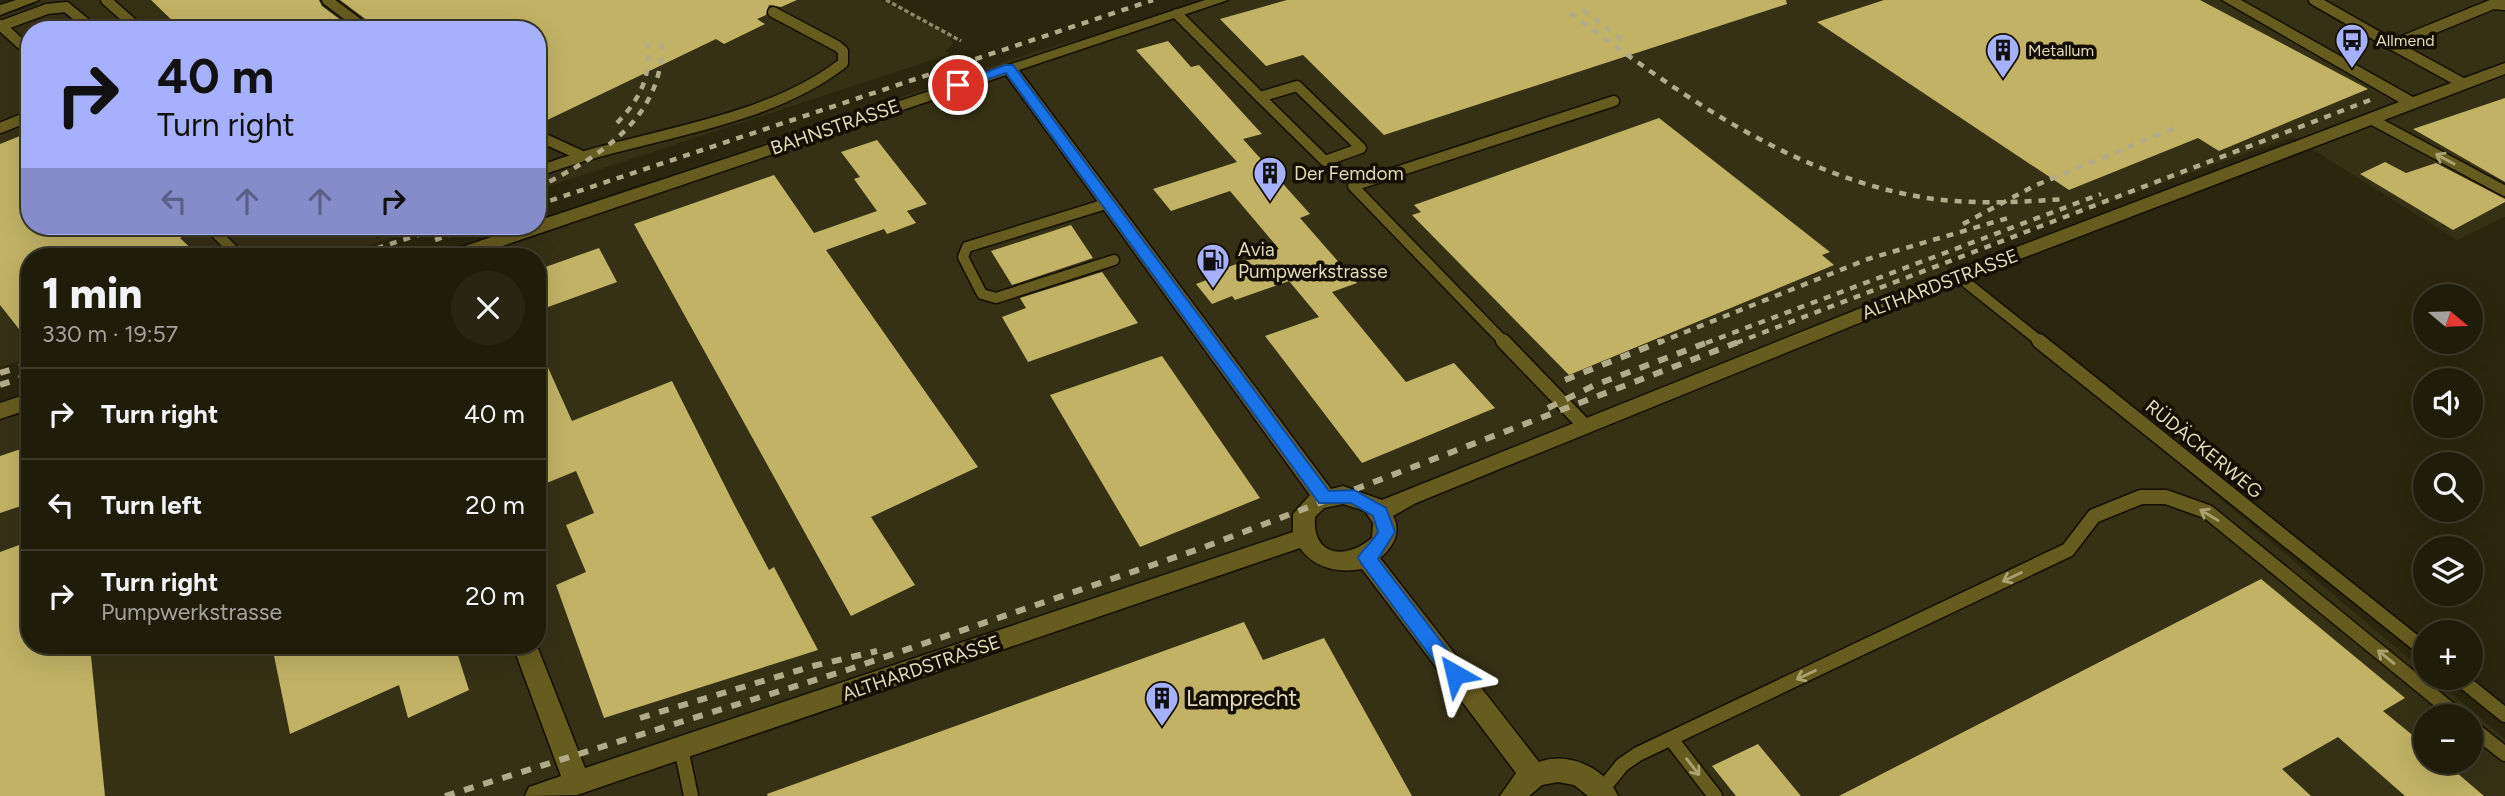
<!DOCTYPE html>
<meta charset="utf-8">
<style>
:root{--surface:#201c0a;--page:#282513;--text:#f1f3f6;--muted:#a2a19c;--line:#3d3a2b}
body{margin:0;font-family:Figtree,sans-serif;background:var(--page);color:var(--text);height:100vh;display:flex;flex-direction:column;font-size:26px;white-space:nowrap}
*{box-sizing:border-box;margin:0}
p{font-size:23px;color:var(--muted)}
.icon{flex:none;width:38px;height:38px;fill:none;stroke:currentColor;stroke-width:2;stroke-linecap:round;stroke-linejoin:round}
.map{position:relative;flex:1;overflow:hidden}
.drawer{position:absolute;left:21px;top:248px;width:525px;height:406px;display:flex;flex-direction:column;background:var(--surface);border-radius:28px;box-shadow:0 7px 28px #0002,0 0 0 2px var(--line)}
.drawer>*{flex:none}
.hud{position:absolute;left:21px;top:21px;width:525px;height:214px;border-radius:28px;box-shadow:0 7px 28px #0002,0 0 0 2px var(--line);background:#a7b0fc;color:#111;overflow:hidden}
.needle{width:46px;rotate:109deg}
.controls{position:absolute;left:2413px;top:284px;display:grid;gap:14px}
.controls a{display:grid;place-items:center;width:70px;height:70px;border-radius:50%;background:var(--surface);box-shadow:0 7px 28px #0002,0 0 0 2px var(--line);font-size:35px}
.pin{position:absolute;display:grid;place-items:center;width:60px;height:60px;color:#fff;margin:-30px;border:4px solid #fff;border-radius:50%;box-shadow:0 2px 7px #0007}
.me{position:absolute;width:77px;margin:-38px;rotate:323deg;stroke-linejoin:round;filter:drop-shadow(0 0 5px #0008)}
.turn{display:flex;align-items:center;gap:24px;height:147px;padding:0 21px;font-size:32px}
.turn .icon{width:91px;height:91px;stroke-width:2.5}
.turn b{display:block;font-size:49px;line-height:60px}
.lanes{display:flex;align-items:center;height:66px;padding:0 21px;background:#0003;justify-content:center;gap:35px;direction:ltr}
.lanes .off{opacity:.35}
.round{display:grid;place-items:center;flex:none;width:74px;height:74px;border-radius:37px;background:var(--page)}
.head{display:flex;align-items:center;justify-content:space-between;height:119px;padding:0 21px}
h1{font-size:42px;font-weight:800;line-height:52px}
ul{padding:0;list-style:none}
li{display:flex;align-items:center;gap:21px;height:91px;padding:0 21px;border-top:2px solid var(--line)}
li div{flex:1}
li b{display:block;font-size:26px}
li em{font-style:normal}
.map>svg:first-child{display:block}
.built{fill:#363115;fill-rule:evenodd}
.building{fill:#c1b265}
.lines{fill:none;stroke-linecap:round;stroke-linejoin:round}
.service-far1-casing{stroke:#130e00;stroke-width:13}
.service-casing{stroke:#130e00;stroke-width:17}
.minor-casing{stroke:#130e00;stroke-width:3}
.path{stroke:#8d8767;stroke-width:3.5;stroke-dasharray:4.5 2.5;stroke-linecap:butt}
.service-far1{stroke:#675c20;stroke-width:10}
.service{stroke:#675c20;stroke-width:14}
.minor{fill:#675c20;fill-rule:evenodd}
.rail-far1{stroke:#b2ab89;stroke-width:4.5;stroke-dasharray:7 7;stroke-linecap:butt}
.rail{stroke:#b2ab89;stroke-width:6;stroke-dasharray:10 10;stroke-linecap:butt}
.oneway{stroke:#aba272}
.route{fill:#1a73e8;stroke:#114b97;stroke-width:2}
.labels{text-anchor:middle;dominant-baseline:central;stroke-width:7;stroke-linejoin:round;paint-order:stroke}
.far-poi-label{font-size:16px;fill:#e2dbb6;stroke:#130e00;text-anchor:start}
.street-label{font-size:19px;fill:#e2dbb6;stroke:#130e00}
.poi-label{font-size:19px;fill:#e2dbb6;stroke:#130e00;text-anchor:start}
.near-poi-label{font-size:23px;fill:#e2dbb6;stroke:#130e00;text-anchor:start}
</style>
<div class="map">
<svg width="2505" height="796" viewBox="0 0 2505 796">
<rect width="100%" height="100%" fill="#2b260d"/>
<g class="built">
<path d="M30 0H880L950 37 953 44 945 51 950 54 537 190V30H30V226H429L334 257H30V358L0 367V17L36 5Z"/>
<path d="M1226 0H2505V217L2457 240 2293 137 1939 261 2425 672 2426 677H2432L2505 739V796H0V401L30 391V646H537V257H427L520 226H537V220L1043 49ZM2426 716H2471V761H2426Z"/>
</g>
<g class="building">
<path d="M151 0H319L322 6 354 30H182Z"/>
<path d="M340 0H797L781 7 769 5 766 15 757 19 765 24 724 44 716 39 537 125V30H375L372 24Z"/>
<path d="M1287 0H1786L1787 4 1384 135 1303 55 1266 66 1220 19Z"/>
<path d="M1884 0H2200L2368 89 2219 151 2198 138 2069 190 1817 22Z"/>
<path d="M1168 41 1191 67 1199 65 1262 134 1243 139 1310 214 1300 218 1357 283 1332 292 1406 382 1454 363 1495 408 1362 463 1265 336 1319 317 1289 281 1235 300 1232 296 1212 304 1196 284 1217 276 1214 272 1279 249 1230 191 1171 211 1153 189 1237 162 1136 50Z"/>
<path d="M2505 98V182L2413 129Z"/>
<path d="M1659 118 1830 252 1822 255 1834 265 1569 375 1412 215 1421 212 1414 205Z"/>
<path d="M30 132V226H201L180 238 200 257H30V343L0 305V144Z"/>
<path d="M877 140 927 204 907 211 916 223 887 234 884 229 826 250 978 467 871 517 915 585 851 616 634 224 774 175 814 233 877 211 854 179 860 177 841 152Z"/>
<path d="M2385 162 2406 173 2436 163 2505 199V202L2453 230 2360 174Z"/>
<path d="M1071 225 1093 258 1012 285 991 251Z"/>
<path d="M599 248 617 282 537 311V270Z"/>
<path d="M1102 272 1138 323 1028 362 1002 317 1026 308 1020 298Z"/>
<path d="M537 343 572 421 672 381 735 506 769 570 774 567 818 650 604 718 556 585 586 572 566 525 594 513 576 471 537 487Z"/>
<path d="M1162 356 1260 498 1140 547 1050 395Z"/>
<path d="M30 446V503L0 513V456Z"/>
<path d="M30 541V646H90L105 796H0V552Z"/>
<path d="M2261 579 2405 698 2383 711 2426 746V761H2443L2484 796H2405L2338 737 2282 769 2311 796H1839Z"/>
<path d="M1244 622 1263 660 1324 638 1412 796H768L767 794Z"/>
<path d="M272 646H455L469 690 408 718 399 685 290 734Z"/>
<path d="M1758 744 1801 796H1736L1712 766Z"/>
</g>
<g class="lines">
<defs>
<g id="service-far1">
<path d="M106 0 140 30"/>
<path d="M327 0 367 30"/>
<path d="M2314 0 2393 45"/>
<path d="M1177 14 1260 97"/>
<path d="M0 25 30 52"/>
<path d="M1 26 47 9 66 7 94 30"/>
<path d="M2464 84 2393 45 2493 4 2505 5"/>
<path d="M1297 86 1361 148 1325 161 1260 97Z"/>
<path d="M2371 119 2505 191"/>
<path d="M0 128 30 116"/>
<path d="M537 139H545L580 155"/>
<path d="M537 172C633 134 760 128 843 63V51L837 46 773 12"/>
<path d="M1109 203 967 247 963 257 982 294 996 298 1114 260"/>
<path d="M209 226 235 252 223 257"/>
<path d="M363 226 378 231 403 226"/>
<path d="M1958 276 2042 343"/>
<path d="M1505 343 1353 186 1614 101"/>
</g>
<g id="service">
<path d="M1503 341 1585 426"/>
<path d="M2039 341 2426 651"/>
<path d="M2458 677 2505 715"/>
<path d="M2471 727 2505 754"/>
<path d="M1671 739 1715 796"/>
<path d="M681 748 691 796"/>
<path d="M1601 791 1622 765 1638 754 2068 550 2094 516 2141 497H2166L2208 512 2458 716"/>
</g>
<g id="minor">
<path d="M16 0H39L0 15V5Z"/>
<path d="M1205 0H1228L1019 70 1331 489 1343 486 1382 500 1951 272 2399 102 2222 0H2241L2413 97 2505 63V74L1965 280 1416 503 1393 516C1402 532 1393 547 1380 558L1539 762C1568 751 1606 768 1618 796H1588L1574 785 1558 782 1542 785 1529 796H1500L1516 773 1362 569C1339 573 1315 569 1300 548L577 795 525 796 529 787 561 776 513 646H537L585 768 1293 532V514L1310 495 1006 75 470 257H442L444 253 524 226H537V221ZM1343 504 1365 511 1373 523 1372 538C1346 560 1312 557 1315 517L1324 508Z"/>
<path d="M30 393V409L0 419V403Z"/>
</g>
</defs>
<use href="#service-far1" class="service-far1-casing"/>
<use href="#service" class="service-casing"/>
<use href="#minor" class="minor-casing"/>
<path class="path" d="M886 0 961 41"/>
<use href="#service-far1" class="service-far1"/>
<use href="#service" class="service"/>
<use href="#minor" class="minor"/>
<g class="rail-far1">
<path d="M1583 10 1625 42"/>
<path d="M1570 13C1677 92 1792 177 1927 198 1974 205 2019 202 2066 199"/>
<path d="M617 123C640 99 651 77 648 43"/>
<path d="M537 188C600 156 664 119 662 40"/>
<path d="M537 205 1153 0"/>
<path d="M1963 224 2034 186 2177 127"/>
<path d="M435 240 476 226"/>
<path d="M350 257 446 226"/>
<path d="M1658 343 1868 259 2008 218"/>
<path d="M1706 343 2101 194"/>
<path d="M1736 343 2370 100"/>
</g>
<g class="rail">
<path d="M0 373 30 364"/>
<path d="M1565 380 1662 341"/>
<path d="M0 385 30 375"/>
<path d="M1548 408 1595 385 1711 341"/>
<path d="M640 718 813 666 877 651"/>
<path d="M445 796 850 669 1202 548 1741 341"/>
</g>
</g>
<defs><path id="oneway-shaft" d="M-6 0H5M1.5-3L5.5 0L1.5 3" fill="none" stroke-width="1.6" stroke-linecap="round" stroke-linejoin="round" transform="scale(1.75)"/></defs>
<g class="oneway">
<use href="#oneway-shaft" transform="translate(2445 159) rotate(-152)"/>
<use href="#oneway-shaft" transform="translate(2209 515) rotate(-149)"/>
<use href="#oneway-shaft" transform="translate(2012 577) rotate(155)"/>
<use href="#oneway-shaft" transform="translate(2386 657) rotate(-141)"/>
<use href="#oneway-shaft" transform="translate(1806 675) rotate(155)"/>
<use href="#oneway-shaft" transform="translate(1693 767) rotate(52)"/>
</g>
<path class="route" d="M1005 65H1013L1329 491 1354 490 1386 508 1395 532 1378 559 1462 669 1464 674 1462 680H1448L1361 563 1358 558C1363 548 1372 543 1378 532L1373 516 1351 503H1319L1006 73 958 89 952 85Z"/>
<defs>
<symbol id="bus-pin" viewBox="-11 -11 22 30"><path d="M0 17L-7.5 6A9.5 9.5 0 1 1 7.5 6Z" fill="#a7b0fc" stroke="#130e00"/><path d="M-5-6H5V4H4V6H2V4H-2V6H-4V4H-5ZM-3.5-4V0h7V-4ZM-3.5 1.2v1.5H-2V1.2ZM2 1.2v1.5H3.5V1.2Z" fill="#111"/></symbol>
<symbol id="building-pin" viewBox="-11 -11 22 30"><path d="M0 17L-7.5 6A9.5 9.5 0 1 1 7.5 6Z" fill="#a7b0fc" stroke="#130e00"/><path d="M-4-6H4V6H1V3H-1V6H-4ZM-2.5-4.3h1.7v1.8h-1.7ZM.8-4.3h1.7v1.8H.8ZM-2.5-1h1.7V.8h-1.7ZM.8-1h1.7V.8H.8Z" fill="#111"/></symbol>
<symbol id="fuel-pin" viewBox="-11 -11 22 30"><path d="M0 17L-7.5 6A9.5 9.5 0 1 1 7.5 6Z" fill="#a7b0fc" stroke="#130e00"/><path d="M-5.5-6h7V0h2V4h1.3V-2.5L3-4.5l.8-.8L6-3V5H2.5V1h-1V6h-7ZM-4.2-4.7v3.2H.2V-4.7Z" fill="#111"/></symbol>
</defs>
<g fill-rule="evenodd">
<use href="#bus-pin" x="2333" y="21" width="38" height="52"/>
<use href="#building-pin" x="1984" y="31" width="38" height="52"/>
<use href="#building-pin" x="1251" y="154" width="38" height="52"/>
<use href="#fuel-pin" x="1194" y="241" width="38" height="52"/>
<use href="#building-pin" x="1143" y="679" width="38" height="52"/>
</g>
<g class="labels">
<g class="far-poi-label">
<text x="2376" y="40">Allmend</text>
<text x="2028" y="50">Metallum</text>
</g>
<g class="street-label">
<text transform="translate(835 127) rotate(-19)">BAHNSTRASSE</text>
<text transform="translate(1940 284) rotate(-21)">ALTHARDSTRASSE</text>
<text transform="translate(2204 449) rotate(39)">RÜDÄCKERWEG</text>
<text transform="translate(921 668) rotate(-19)">ALTHARDSTRASSE</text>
</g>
<g class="poi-label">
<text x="1294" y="173">Der Femdom</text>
<text x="1238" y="249">Avia<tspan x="1238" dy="22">Pumpwerkstrasse</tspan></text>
</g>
<g class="near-poi-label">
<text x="1186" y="698">Lamprecht</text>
</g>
</g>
</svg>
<div class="controls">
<a><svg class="needle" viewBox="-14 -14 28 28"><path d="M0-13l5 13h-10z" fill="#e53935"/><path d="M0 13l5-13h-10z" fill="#a2a19c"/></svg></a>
<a><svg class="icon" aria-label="sound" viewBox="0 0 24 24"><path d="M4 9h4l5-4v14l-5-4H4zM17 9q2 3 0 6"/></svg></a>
<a><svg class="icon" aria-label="search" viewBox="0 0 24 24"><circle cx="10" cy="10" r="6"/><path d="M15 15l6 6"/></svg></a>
<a><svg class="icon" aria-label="layers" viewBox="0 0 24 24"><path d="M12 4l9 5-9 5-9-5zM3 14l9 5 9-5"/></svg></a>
<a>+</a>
<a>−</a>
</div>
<div class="pin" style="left:958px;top:85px;background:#d93025"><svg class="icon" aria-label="arrive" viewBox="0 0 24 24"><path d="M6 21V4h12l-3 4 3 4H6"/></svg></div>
<svg class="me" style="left:1455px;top:674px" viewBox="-20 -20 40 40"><path d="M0-17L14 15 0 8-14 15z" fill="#1a73e8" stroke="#fff" stroke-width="4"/></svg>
<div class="hud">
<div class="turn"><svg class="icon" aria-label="right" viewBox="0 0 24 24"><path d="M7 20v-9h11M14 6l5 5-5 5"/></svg><div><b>40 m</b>Turn right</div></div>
<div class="lanes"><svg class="icon off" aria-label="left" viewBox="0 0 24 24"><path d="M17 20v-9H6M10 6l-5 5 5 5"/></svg><svg class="icon off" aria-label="ahead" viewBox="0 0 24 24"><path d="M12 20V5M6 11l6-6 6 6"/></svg><svg class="icon off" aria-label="ahead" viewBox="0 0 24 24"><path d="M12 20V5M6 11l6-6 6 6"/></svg><svg class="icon" aria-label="right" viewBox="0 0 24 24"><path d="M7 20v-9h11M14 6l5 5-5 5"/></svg></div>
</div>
<section class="drawer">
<div class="head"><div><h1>1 min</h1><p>330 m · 19:57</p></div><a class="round"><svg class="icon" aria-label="close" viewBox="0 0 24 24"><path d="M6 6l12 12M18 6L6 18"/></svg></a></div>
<ul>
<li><svg class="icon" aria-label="right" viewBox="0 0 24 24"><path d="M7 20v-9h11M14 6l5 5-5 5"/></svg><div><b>Turn right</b></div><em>40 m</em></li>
<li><svg class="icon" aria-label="left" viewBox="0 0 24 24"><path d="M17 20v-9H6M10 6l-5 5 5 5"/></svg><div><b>Turn left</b></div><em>20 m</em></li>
<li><svg class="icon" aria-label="right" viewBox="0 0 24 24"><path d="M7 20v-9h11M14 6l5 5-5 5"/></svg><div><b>Turn right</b><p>Pumpwerkstrasse</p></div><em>20 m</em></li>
</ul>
</section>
</div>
